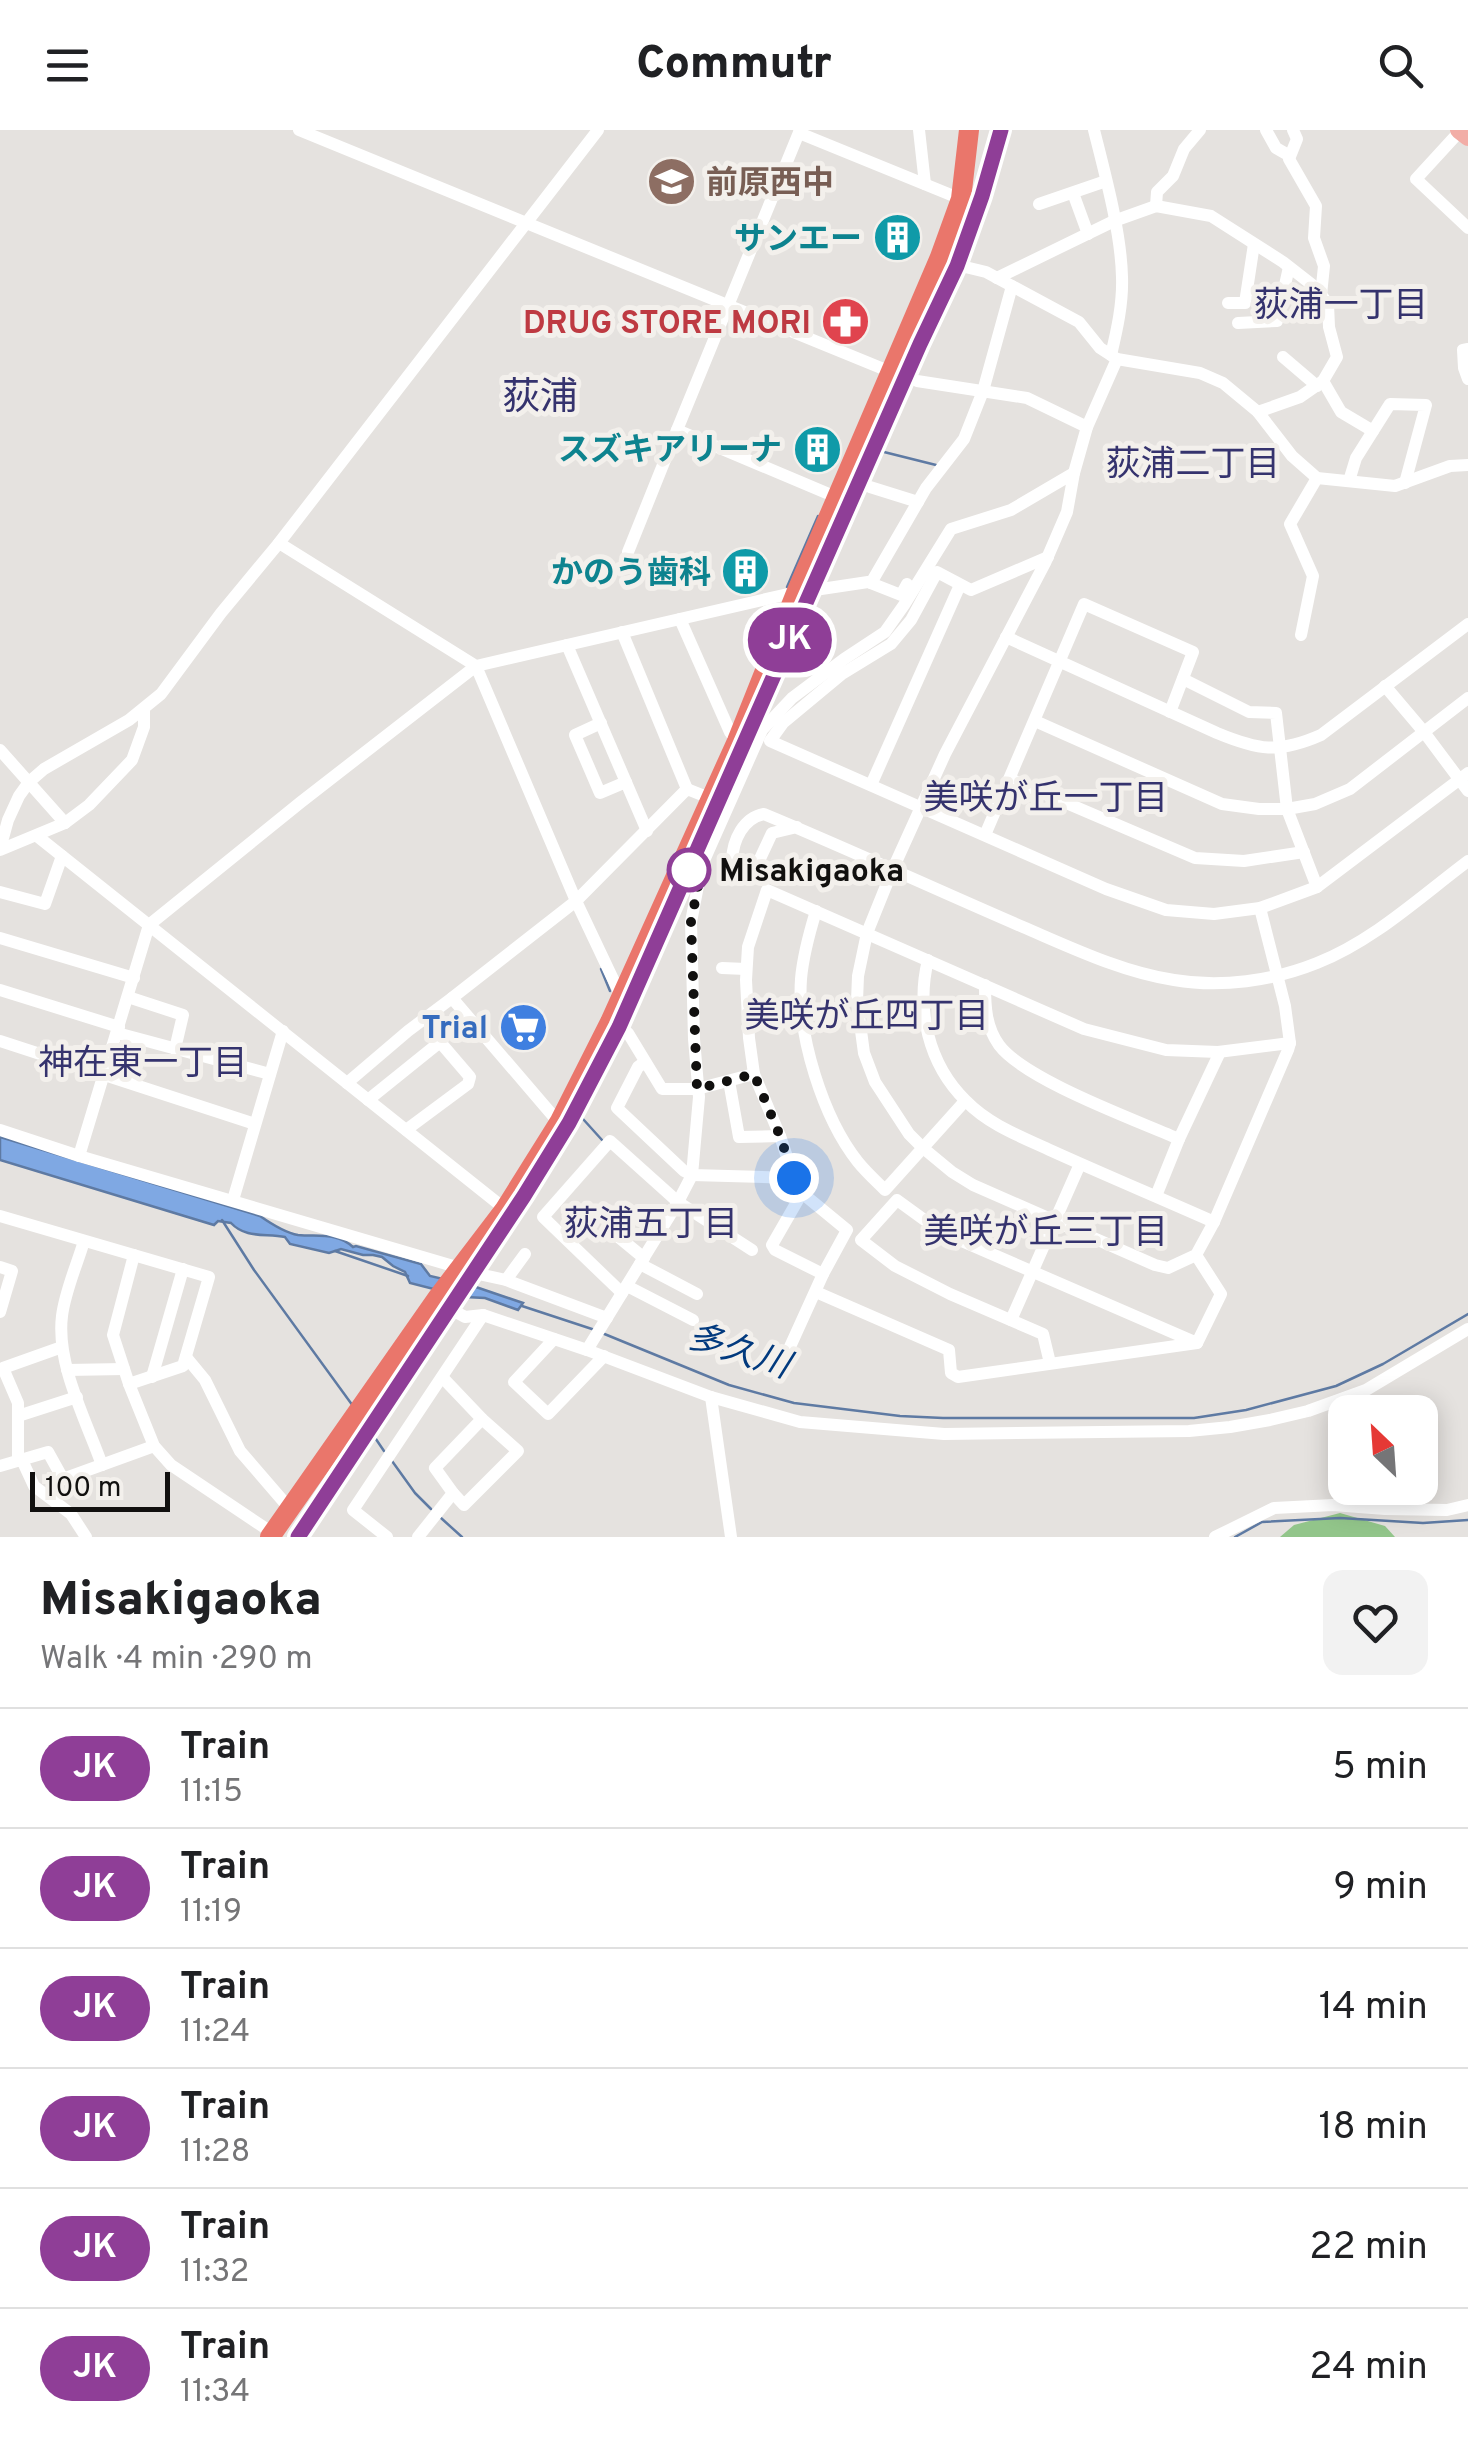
<!DOCTYPE html>
<meta charset="utf-8">
<style>
:root{--surface:#fff;--page:#f2f2f2;--text:#202124;--muted:#757577;--line:#e0e0e0}
body{margin:0;font-family:Overpass,"Noto Sans JP",sans-serif;background:var(--page);color:var(--text);height:100vh;display:flex;flex-direction:column;font-size:38px;white-space:nowrap}
*{box-sizing:border-box;margin:0}
p{font-size:32px;color:var(--muted)}
.icon{flex:none;width:55px;height:55px;fill:none;stroke:currentColor;stroke-width:2;stroke-linecap:round;stroke-linejoin:round}
.map{position:relative;height:1407px;overflow:hidden}
.details{display:flex;flex-direction:column;background:var(--surface);flex:1}
.details>*{flex:none}
.badge{padding:0 20px;border-radius:32px;font-size:35px;line-height:65px}
.needle{width:65px;rotate:335deg}
.fabs{position:absolute;left:1328px;top:1265px;display:grid;gap:20px}
.fabs a{display:grid;place-items:center;width:110px;height:110px;border-radius:20px;background:var(--surface);box-shadow:0 5px 25px #0003;font-size:50px}
.scale{position:absolute;left:30px;bottom:25px;width:140px;box-sizing:border-box;padding-left:10px;border:5px solid #11100f;border-top:0;font-size:28px;line-height:35px;white-space:nowrap;color:#11100f;-webkit-text-stroke:8px #f3f0ec;paint-order:stroke}
.you{position:absolute;width:50px;height:50px;margin:-25px;border:8px solid #fff;border-radius:50%;background:#1a73e8;box-shadow:0 0 0 15px #1a73e833}
.map>.badge{position:absolute;translate:-50% -50%;box-shadow:0 0 0 5px #fff}
.round{display:grid;place-items:center;flex:none;width:105px;height:105px;border-radius:20px;background:var(--page)}
.head{display:flex;align-items:center;justify-content:space-between;height:170px;padding:0 40px}
h1{font-size:48px;font-weight:800;line-height:75px}
ul{padding:0;list-style:none}
li{display:flex;align-items:center;gap:30px;height:120px;padding:0 40px;border-top:2px solid var(--line)}
li div{flex:1}
li b{display:block;font-size:38px}
li em{font-style:normal}
li .badge{min-width:110px;font-weight:700;text-align:center}
header{display:flex;justify-content:space-between;align-items:center;height:130px;padding:0 40px;background:var(--surface);font-size:45px;font-weight:800}
.map>svg:first-child{display:block}
.forest{fill:#92c58a}
.water{fill:#7fa8e3;stroke:#5e7aa3;stroke-width:2.5}
.lines{fill:none;stroke-linecap:round;stroke-linejoin:round}
.stream{stroke:#5e7aa3;stroke-width:2.5}
.minor{stroke:#fff;stroke-width:12}
.major{stroke:#f2ada6;stroke-width:18}
.highway{stroke:#ea766b;stroke-width:20}
.rail-casing{stroke:#615f5d;stroke-width:6}
.rail{stroke:#f3f0ec;stroke-width:2.5;stroke-dasharray:8;stroke-linecap:butt}
.line-casing{stroke:#fff;stroke-width:22}
.line{stroke:#8f3e97;stroke-width:15}
.walk{stroke:#11100f;stroke-width:10;stroke-dasharray:0 18}
.stop-dot{fill:#fff;stroke:#8f3e97;stroke-width:5}
.labels{text-anchor:middle;stroke-width:10;stroke-linejoin:round;paint-order:stroke}
.education-label{font-size:32px;font-weight:bold;fill:#785e54;stroke:#f3f0ec;text-anchor:start}
.culture-label{font-size:32px;font-weight:bold;fill:#0d838f;stroke:#f3f0ec;text-anchor:end}
.health-label{font-size:32px;font-weight:bold;fill:#be3a42;stroke:#f3f0ec;text-anchor:end}
.stop-label{font-size:32px;font-weight:bold;fill:#11100f;stroke:#f3f0ec;text-anchor:start}
.shop-label{font-size:32px;font-weight:bold;fill:#366cbe;stroke:#f3f0ec;text-anchor:end}
.neighbourhood-label{font-size:35px;fill:#35336e;stroke:#f3f0ec}
.water-label{font-size:35px;font-style:italic;fill:#023a7e;stroke:#f3f0ec}
.quarter-label{font-size:38px;fill:#35336e;stroke:#f3f0ec}
</style>
<header><svg class="icon" aria-label="menu" viewBox="0 0 24 24"><path d="M4 6h16M4 12h16M4 18h16"/></svg>Commutr<svg class="icon" aria-label="search" viewBox="0 0 24 24"><circle cx="10" cy="10" r="6"/><path d="M15 15l6 6"/></svg></header>
<div class="map">
<svg width="1468" height="1407" viewBox="0 0 1468 1407">
<rect width="100%" height="100%" fill="#e5e2df"/>
<path class="forest" d="M1340,1383L1385,1396L1395,1407H1280L1294,1395Z"/>
<path class="water" d="M0,1007L260,1086C270,1093 286,1103 298,1105C318,1107 337,1102 353,1117L356,1116L421,1134L430,1146L473,1156L523,1173L518,1180L485,1168L465,1167L410,1153L405,1142L393,1136L382,1127L373,1125H363L341,1119L329,1123L290,1114L285,1107C266,1103 246,1109 231,1093L218,1091L214,1095L0,1030Z"/>
<g class="lines">
<g class="stream">
<path d="M884,322L936,335"/>
<path d="M787,457L818,386"/>
<path d="M601,839L610,861"/>
<path d="M583,989L602,1010"/>
<path d="M222,1090L254,1140L353,1276"/>
<path d="M335,1121L408,1146"/>
<path d="M522,1176L595,1200"/>
<path d="M602,1203L729,1255L794,1273L900,1286L943,1288H1194L1246,1280L1336,1256L1383,1234L1468,1184"/>
<path d="M363,1290L384,1321"/>
<path d="M392,1331L415,1363L431,1379"/>
<path d="M441,1388L462,1407"/>
<path d="M1235,1407L1262,1392L1340,1388L1423,1393L1468,1390"/>
</g>
<g class="minor">
<path d="M299,0L891,242"/>
<path d="M800,0L677,300L836,367"/>
<path d="M919,0L925,54"/>
<path d="M1094,0C1105,44 1121,102 1122,147C1123,173 1117,200 1111,225"/>
<path d="M1266,0L1276,18L1290,26"/>
<path d="M1293,0L1297,9L1289,29L1316,76L1314,108L1324,136L1321,165"/>
<path d="M1461,0L1416,49L1468,98"/>
<path d="M799,3L961,69"/>
<path d="M1073,63L1088,104"/>
<path d="M1039,74L1106,51"/>
<path d="M1156,76L1157,62L1173,46L1184,19L1200,0"/>
<path d="M940,127L957,135L986,142L1079,192L1100,218L1117,229L1200,243L1223,253L1258,282L1292,326L1317,348L1395,356L1450,336L1468,335"/>
<path d="M997,148L1114,91L1156,76L1211,86L1283,132L1315,157L1328,174L1329,197L1337,227L1323,251L1300,267L1258,282"/>
<path d="M1228,173H1245L1254,114"/>
<path d="M1238,193L1277,191L1289,137"/>
<path d="M1468,219L1463,220L1464,238L1468,249"/>
<path d="M1283,227L1317,256"/>
<path d="M917,251L1027,268L1087,297"/>
<path d="M1323,251L1341,282L1373,301"/>
<path d="M1074,343L1067,382L1045,433L945,624L892,741L867,803L858,846L857,871L864,923L875,952L909,1004L923,1018L952,1042L973,1055L1155,1135L1168,1138L1196,1125L1214,1092L1288,920L1290,913L1285,876L1260,778"/>
<path d="M1349,351L1356,328L1390,274L1426,275L1405,353"/>
<path d="M870,357L918,372"/>
<path d="M279,413L476,536L788,464L868,452L901,465L907,454"/>
<path d="M628,422L677,300"/>
<path d="M1048,427L971,460L937,442L911,490L891,514L842,544L783,593L770,611L1106,759L1166,780L1214,784L1260,778L1317,757L1468,643"/>
<path d="M871,453L926,358L964,309L983,261L1012,156"/>
<path d="M680,489L730,602L737,611"/>
<path d="M622,502L687,659"/>
<path d="M1301,505L1313,446L1290,394L1317,348"/>
<path d="M1006,507L1217,603C1258,620 1278,624 1321,605L1468,494"/>
<path d="M567,515L647,701"/>
<path d="M1183,549L1249,582L1276,583L1287,679L1317,757"/>
<path d="M1385,556L1424,602L1468,661"/>
<path d="M1035,591L1222,674L1259,679H1287L1315,674L1350,659L1468,568"/>
<path d="M601,593L575,605L600,663L626,652"/>
<path d="M0,620L65,693"/>
<path d="M1010,649L1195,728L1244,731L1304,722"/>
<path d="M871,655L960,455"/>
<path d="M797,697L772,703L758,733L752,740C742,741 738,739 732,730C733,710 743,688 764,684C851,720 937,760 1023,797C1072,818 1122,842 1174,850C1221,858 1272,851 1317,833C1373,811 1420,767 1468,731"/>
<path d="M985,705L1084,474L1193,522L1170,582"/>
<path d="M37,706L505,1079"/>
<path d="M0,719L8,690L19,666L29,652L44,639L129,590L161,564L221,483L279,413L598,0"/>
<path d="M0,720L65,693L89,675L132,630L144,597V579"/>
<path d="M0,762L45,774L62,726"/>
<path d="M816,781C809,804 803,825 801,849C797,905 823,988 858,1032C866,1042 876,1051 885,1060L965,971"/>
<path d="M0,808L134,848"/>
<path d="M928,830C916,879 928,934 966,971C989,995 1022,1007 1052,1021C1105,1045 1160,1068 1214,1092"/>
<path d="M722,838L746,839"/>
<path d="M985,855C985,877 986,897 999,915C1025,950 1136,990 1179,1009"/>
<path d="M0,860L119,897"/>
<path d="M128,867L183,885L175,919"/>
<path d="M610,892L628,903L662,959H697L754,944"/>
<path d="M117,903L270,944"/>
<path d="M0,911L255,994"/>
<path d="M645,932L638,937L617,978L684,1041L692,1045L794,1048"/>
<path d="M729,951L739,1007L780,1006"/>
<path d="M347,953L408,901L452,868"/>
<path d="M368,970L440,912L470,947L468,954L406,1000"/>
<path d="M560,991L554,987L452,868L576,771L687,659L712,669"/>
<path d="M0,1000L79,1026L460,1138"/>
<path d="M79,1026L149,795L301,672L476,536L576,771L621,866"/>
<path d="M802,1063L772,1115L775,1120L823,1144"/>
<path d="M1156,1066L1179,1009L1220,922"/>
<path d="M233,1070L283,901"/>
<path d="M0,1086L209,1147L183,1236L129,1254L154,1316L171,1335L268,1400L274,1407"/>
<path d="M610,1100L644,1128"/>
<path d="M84,1111C77,1135 65,1161 62,1186C56,1234 86,1290 102,1335"/>
<path d="M640,1134L697,1164"/>
<path d="M0,1137L12,1141L0,1182"/>
<path d="M483,1145L506,1150L607,1188"/>
<path d="M506,1150L525,1124"/>
<path d="M627,1156L693,1190"/>
<path d="M816,1162L949,1220L951,1243L958,1247L1197,1213L1221,1164L1196,1125"/>
<path d="M622,1163L543,1087L610,1011L678,1072L752,1120"/>
<path d="M436,1171L465,1187L483,1185"/>
<path d="M1011,1190L1080,1034"/>
<path d="M554,1209L514,1252L548,1284L604,1226"/>
<path d="M587,1220L678,1072L692,1045L699,967L694,909L691,792L702,735L762,600L792,568L844,529L885,502L904,475L951,399L1011,380L1074,343L1087,297L1117,229"/>
<path d="M186,1227L205,1250L240,1321L290,1379"/>
<path d="M1050,1233L1043,1204L950,1164L895,1136L861,1110L897,1070L941,1102L1197,1213"/>
<path d="M67,1240L124,1239"/>
<path d="M779,1241L823,1144L847,1100L802,1063L794,1048L780,1006L754,944L749,908L746,850L748,817L767,760L1084,899L1166,920L1218,922L1290,913"/>
<path d="M152,1247L183,1139"/>
<path d="M129,1254L113,1205L134,1125"/>
<path d="M711,1267L731,1407"/>
<path d="M18,1286L77,1267"/>
<path d="M22,1330L34,1356L71,1384L86,1407"/>
<path d="M18,1331V1273L3,1238L62,1217"/>
<path d="M0,1336L48,1322L63,1349L154,1316"/>
<path d="M453,1363L464,1375L518,1321L482,1289"/>
<path d="M387,1407L353,1380L483,1185L587,1220L711,1267L800,1292L944,1304L1189,1301L1230,1297L1270,1290L1308,1281L1366,1260L1468,1199"/>
<path d="M418,1407L453,1363L435,1338L482,1289L442,1247"/>
<path d="M1215,1407L1274,1378L1333,1375L1385,1379L1447,1380L1468,1375"/>
</g>
<path class="major" d="M1459,0L1468,7"/>
<path class="highway" d="M270,1407L438,1167L505,1079L560,991L610,892L737,611L796,463L940,127L961,69L969,0"/>
<defs>
<path id="rail" d="M298,1407L524,1066L569,993L619,897L919,215L957,135L982,66L1001,0"/>
</defs>
<use href="#rail" class="rail-casing"/>
<use href="#rail" class="rail"/>
</g>
<g class="lines">
<defs>
<path id="line" d="M298,1407L524,1066L569,993L619,897L920,214L957,136L982,66L1001,0"/>
</defs>
<use href="#line" class="line-casing"/>
<use href="#line" class="line"/>
<path class="walk" d="M689,740L702,735L691,792L697,959L754,944L780,1006L794,1048"/>
</g>
<defs>
<symbol id="school-disc" viewBox="-11 -11 22 22"><circle r="9.5" fill="#8d6e63" stroke="#f3f0ec"/><path d="M0-5L7-2L0 1L-7-2ZM-4 1L0 2.5L4 1V4Q0 6-4 4Z" fill="#fff"/></symbol>
<symbol id="building-disc" viewBox="-11 -11 22 22"><circle r="9.5" fill="#0f9aa8" stroke="#f3f0ec"/><path d="M-4-6H4V6H1V3H-1V6H-4ZM-2.5-4.3h1.7v1.8h-1.7ZM.8-4.3h1.7v1.8H.8ZM-2.5-1h1.7V.8h-1.7ZM.8-1h1.7V.8H.8Z" fill="#fff"/></symbol>
<symbol id="pharmacy-disc" viewBox="-11 -11 22 22"><circle r="9.5" fill="#e0444e" stroke="#f3f0ec"/><path d="M-2-6h4v4h4v4h-4v4h-4v-4h-4v-4h4Z" fill="#fff"/></symbol>
<symbol id="supermarket-disc" viewBox="-11 -11 22 22"><circle r="9.5" fill="#3f7fe0" stroke="#f3f0ec"/><path d="M-6-5.5h2.5l.6 2H6L4.5 2H-2.5L-4.4-4H-6ZM-1.5 3.2a1.3 1.3 0 1 0 .1 0ZM3 3.2a1.3 1.3 0 1 0 .1 0Z" fill="#fff"/></symbol>
</defs>
<g fill-rule="evenodd">
<use href="#school-disc" x="644" y="24" width="55" height="55"/>
<use href="#building-disc" x="870" y="80" width="55" height="55"/>
<use href="#pharmacy-disc" x="818" y="164" width="55" height="55"/>
<use href="#building-disc" x="790" y="292" width="55" height="55"/>
<use href="#building-disc" x="718" y="414" width="55" height="55"/>
<use href="#supermarket-disc" x="496" y="870" width="55" height="55"/>
</g>
<circle class="stop-dot" cx="689" cy="740" r="20"/>
<g class="labels">
<g class="education-label">
<text x="706" y="63">前原西中</text>
</g>
<g class="culture-label">
<text x="862" y="119">サンエー</text>
<text x="782" y="330">スズキアリーナ</text>
<text x="711" y="453">かのう歯科</text>
</g>
<g class="health-label">
<text x="811" y="203">DRUG STORE MORI</text>
</g>
<g class="stop-label">
<text x="719" y="751">Misakigaoka</text>
</g>
<g class="shop-label">
<text x="488" y="908">Trial</text>
</g>
<g class="neighbourhood-label">
<text x="1341" y="186">荻浦一丁目</text>
<text x="1193" y="345">荻浦二丁目</text>
<text x="1046" y="679">美咲が丘一丁目</text>
<text x="867" y="897">美咲が丘四丁目</text>
<text x="143" y="944">神在東一丁目</text>
<text x="651" y="1105">荻浦五丁目</text>
<text x="1046" y="1113">美咲が丘三丁目</text>
</g>
<g class="water-label">
<text transform="translate(739 1220) rotate(18)" y="12">多久川</text>
</g>
<g class="quarter-label">
<text x="540" y="279">荻浦</text>
</g>
</g>
</svg>
<div class="fabs">
<a><svg class="needle" viewBox="-14 -14 28 28"><path d="M0-13l5 13h-10z" fill="#e53935"/><path d="M0 13l5-13h-10z" fill="#757577"/></svg></a>
</div>
<div class="scale">100 m</div>
<div class="you" style="left:794px;top:1048px"></div>
<b class="badge" style="left:790px;top:510px;background:#8f3e97;color:#fff">JK</b>
</div>
<section class="details">
<div class="head"><div><h1>Misakigaoka</h1><p>Walk · 4 min · 290 m</p></div><a class="round"><svg class="icon" aria-label="heart" viewBox="0 0 24 24"><path d="M12 20l-8-8c-3-5 5-10 8-4 3-6 11-1 8 4z"/></svg></a></div>
<ul>
<li><span class="badge" style="background:#8f3e97;color:#fff">JK</span><div><b>Train</b><p>11:15</p></div><em>5 min</em></li>
<li><span class="badge" style="background:#8f3e97;color:#fff">JK</span><div><b>Train</b><p>11:19</p></div><em>9 min</em></li>
<li><span class="badge" style="background:#8f3e97;color:#fff">JK</span><div><b>Train</b><p>11:24</p></div><em>14 min</em></li>
<li><span class="badge" style="background:#8f3e97;color:#fff">JK</span><div><b>Train</b><p>11:28</p></div><em>18 min</em></li>
<li><span class="badge" style="background:#8f3e97;color:#fff">JK</span><div><b>Train</b><p>11:32</p></div><em>22 min</em></li>
<li><span class="badge" style="background:#8f3e97;color:#fff">JK</span><div><b>Train</b><p>11:34</p></div><em>24 min</em></li>
</ul>
</section>
